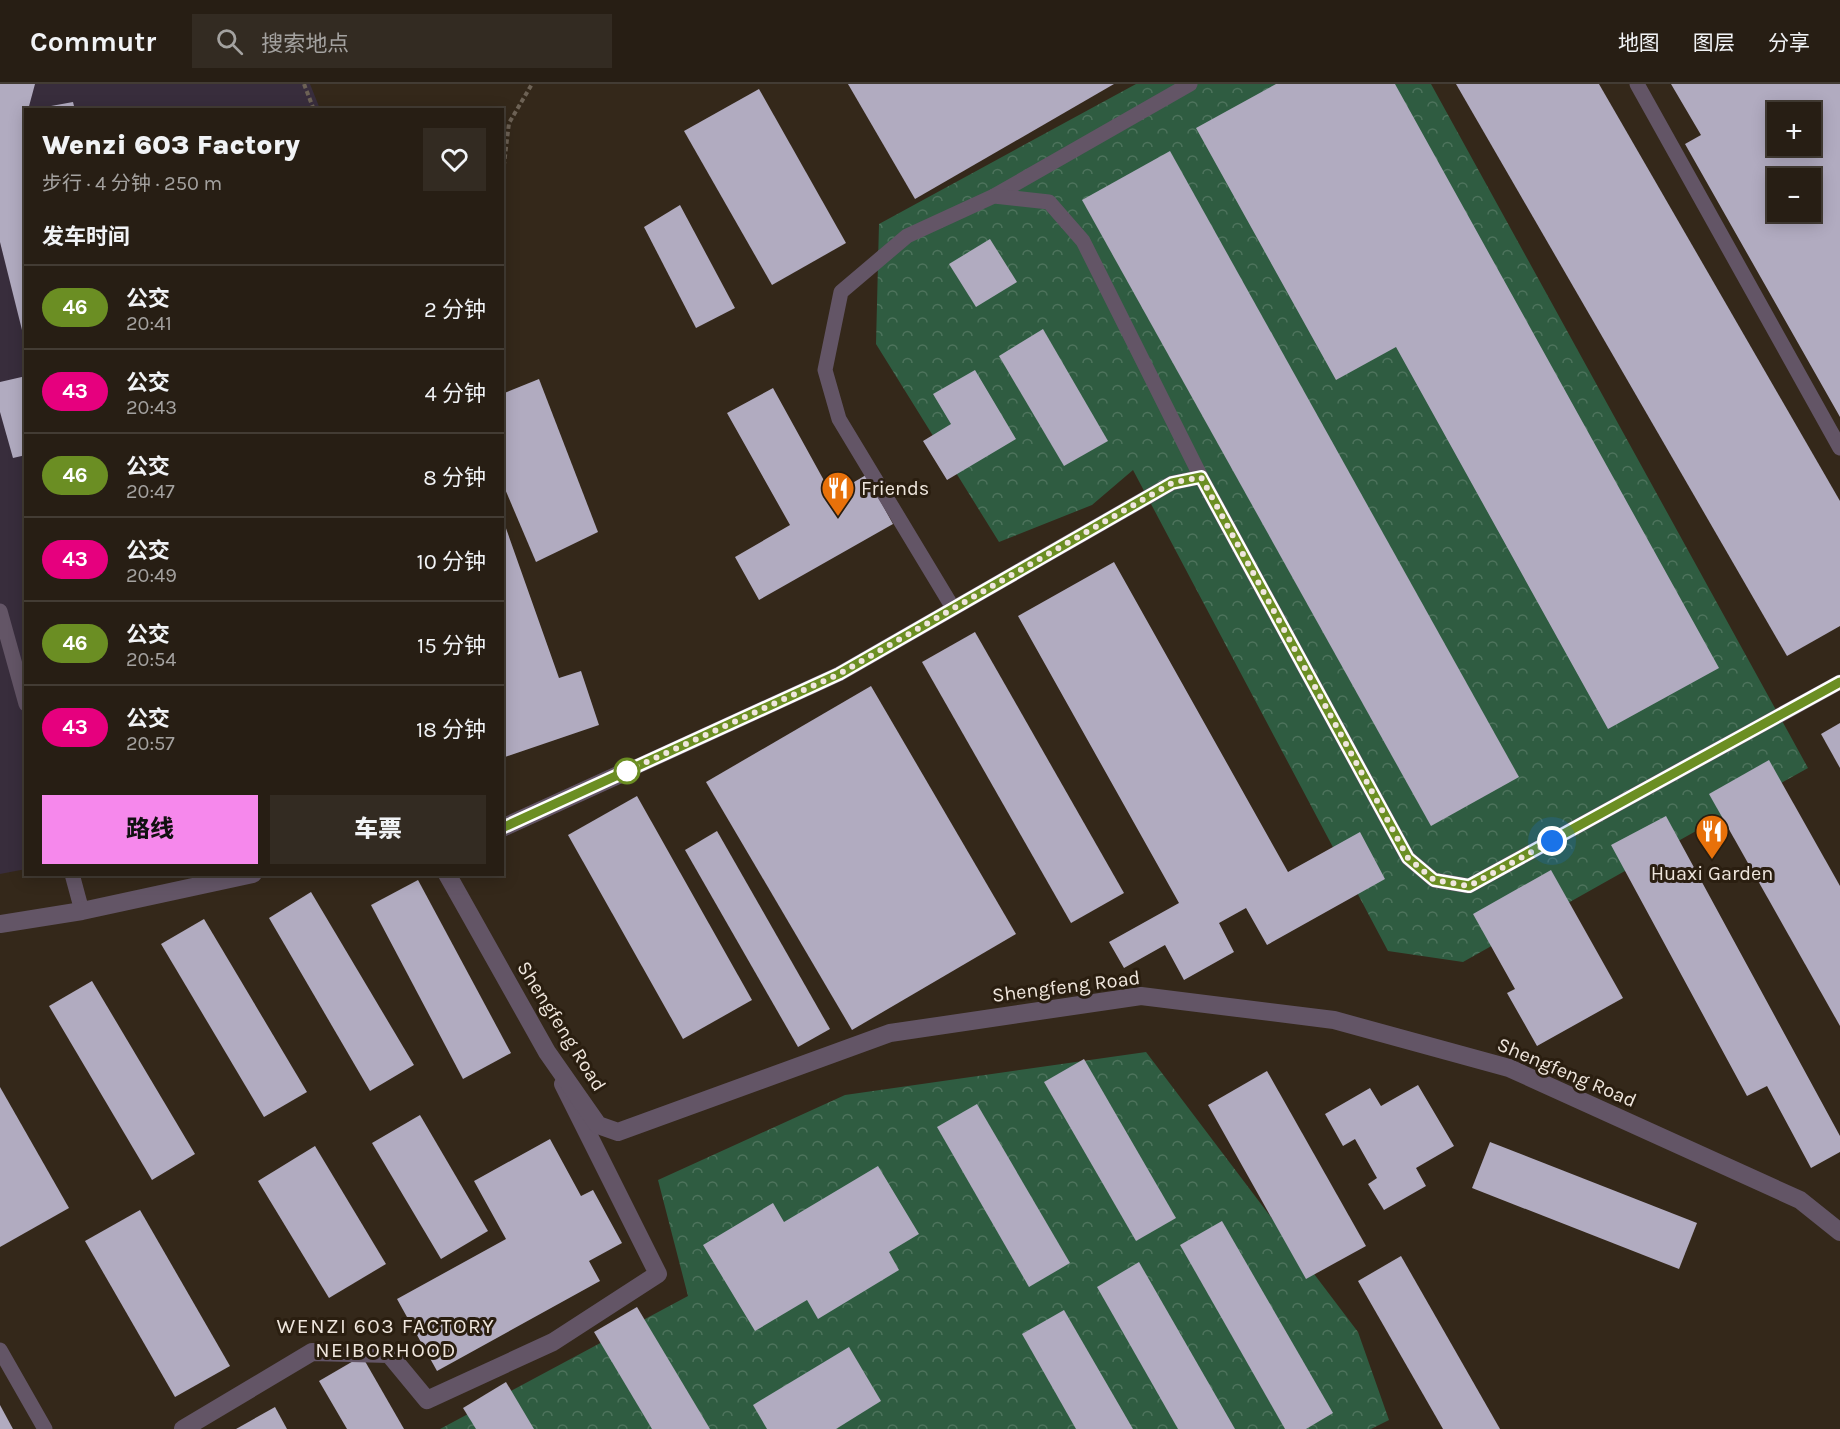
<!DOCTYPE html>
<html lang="zh">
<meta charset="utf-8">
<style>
:root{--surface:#271e14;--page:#332b22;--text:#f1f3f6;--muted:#a4a2a0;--line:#433c34;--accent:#f688ec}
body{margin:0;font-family:Karla,"Noto Sans SC",sans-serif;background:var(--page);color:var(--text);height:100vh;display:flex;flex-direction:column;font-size:22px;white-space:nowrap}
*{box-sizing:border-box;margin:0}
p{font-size:20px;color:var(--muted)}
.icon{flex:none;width:33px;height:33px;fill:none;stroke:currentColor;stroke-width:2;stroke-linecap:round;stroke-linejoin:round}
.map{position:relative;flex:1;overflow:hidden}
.panel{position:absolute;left:24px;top:24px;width:480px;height:768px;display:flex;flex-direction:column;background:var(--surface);border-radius:0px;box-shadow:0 3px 15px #0003,0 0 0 2px var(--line)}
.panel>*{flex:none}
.badge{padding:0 12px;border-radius:20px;font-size:21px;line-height:39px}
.buttons{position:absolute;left:1767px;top:18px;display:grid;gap:12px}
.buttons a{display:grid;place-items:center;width:54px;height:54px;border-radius:0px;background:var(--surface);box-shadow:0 3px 15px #0003,0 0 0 2px var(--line);font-size:30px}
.you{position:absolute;width:30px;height:30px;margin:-15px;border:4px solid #fff;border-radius:50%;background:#1a73e8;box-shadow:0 0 0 9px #1a73e833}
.map>.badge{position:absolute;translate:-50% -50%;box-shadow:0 0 0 3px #fff}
h2{padding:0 18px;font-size:22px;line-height:54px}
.round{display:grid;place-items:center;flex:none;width:63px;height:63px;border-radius:0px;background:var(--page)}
.head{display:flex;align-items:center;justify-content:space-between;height:102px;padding:0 18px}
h1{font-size:28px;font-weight:800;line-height:45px}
.button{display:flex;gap:12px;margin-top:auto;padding:12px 18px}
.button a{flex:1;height:69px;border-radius:0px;background:var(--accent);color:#111;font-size:24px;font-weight:800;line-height:69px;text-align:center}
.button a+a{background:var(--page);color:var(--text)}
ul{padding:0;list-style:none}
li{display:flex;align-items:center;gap:18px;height:84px;padding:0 18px;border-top:2px solid var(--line)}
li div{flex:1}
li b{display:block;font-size:22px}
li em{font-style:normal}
li .badge{min-width:66px;font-weight:700;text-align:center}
header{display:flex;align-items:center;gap:36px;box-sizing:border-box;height:84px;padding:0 30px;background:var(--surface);border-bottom:2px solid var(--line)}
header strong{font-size:28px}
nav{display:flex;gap:33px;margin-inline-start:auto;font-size:21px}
.search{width:420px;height:54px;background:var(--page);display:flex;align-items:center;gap:15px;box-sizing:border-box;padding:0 21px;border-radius:0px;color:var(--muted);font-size:22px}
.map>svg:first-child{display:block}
.education{fill:#382d3c}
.forest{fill:url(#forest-crowns)}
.building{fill:#b1abc0;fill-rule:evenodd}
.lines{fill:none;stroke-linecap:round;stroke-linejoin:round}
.path{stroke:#6d6255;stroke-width:4;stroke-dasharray:4.5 3;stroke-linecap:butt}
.service{stroke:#635566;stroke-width:15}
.minor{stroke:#635566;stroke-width:18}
.tertiary{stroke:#635566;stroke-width:18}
.line-casing{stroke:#fff;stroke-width:14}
.line{stroke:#6b8e23;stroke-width:9}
.walk{stroke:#efe6dd;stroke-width:6;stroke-dasharray:0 10.8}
.stop-dot{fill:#fff;stroke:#6b8e23;stroke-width:3}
.labels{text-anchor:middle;stroke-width:6;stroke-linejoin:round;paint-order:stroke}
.poi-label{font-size:20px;fill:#efe6dd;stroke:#2a1e10;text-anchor:start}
.street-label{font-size:20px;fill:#efe6dd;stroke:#2a1e10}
.neighbourhood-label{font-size:21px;letter-spacing:1.5px;fill:#efe6dd;stroke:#2a1e10}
</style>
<header>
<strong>Commutr</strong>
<div class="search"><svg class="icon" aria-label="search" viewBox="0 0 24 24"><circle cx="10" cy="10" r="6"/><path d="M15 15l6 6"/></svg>搜索地点</div>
<nav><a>地图</a><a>图层</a><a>分享</a></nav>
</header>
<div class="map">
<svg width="1840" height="1345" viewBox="0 0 1840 1345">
<defs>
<pattern id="forest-crowns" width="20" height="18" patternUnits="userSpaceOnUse" patternTransform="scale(1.5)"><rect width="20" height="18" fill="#2f5c41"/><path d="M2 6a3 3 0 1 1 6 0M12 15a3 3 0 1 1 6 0" fill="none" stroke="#4d735c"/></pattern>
</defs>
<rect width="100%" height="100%" fill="#34281a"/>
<path class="education" d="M0,0H310L320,25L26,26V785L0,790Z"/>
<g class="forest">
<path d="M1136,0H1431L1808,684L1463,878L1388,867L1133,386L1092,421L999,458L876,260L879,140Z"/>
<path d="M1146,968L1358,1248L1389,1336L1371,1345H440L688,1212L658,1096L845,1011Z"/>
</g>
<g class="building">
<path d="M0,0H35L28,26H26L25,258L0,158Z"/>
<path d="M848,0H1114L915,115Z"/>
<path d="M1276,0H1395L1719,584L1608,645L1396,263L1336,296L1196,44Z"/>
<path d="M1456,0H1599L1840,417V542L1787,572Z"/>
<path d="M1671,0H1840V333L1685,60L1701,51ZM1778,28H1810V62H1778ZM1778,94H1810V128H1778Z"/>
<path d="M759,5L846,159L772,201L684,47Z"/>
<path d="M73,18L75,26H41L40,24Z"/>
<path d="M1170,67L1519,693L1431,742L1082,116Z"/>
<path d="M680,121L735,224L696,244L644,143Z"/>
<path d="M990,155L1017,198L976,223L949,180Z"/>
<path d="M1043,245L1108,357L1064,382L999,272Z"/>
<path d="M975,286L1016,355L947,396L923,357L951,340L933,310Z"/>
<path d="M26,292V371L13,374L0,328V298Z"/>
<path d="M539,295L598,448L536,478L502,398V310Z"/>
<path d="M773,304L832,411L866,391L893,440L759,516L735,473L790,441L727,329Z"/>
<path d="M502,433L559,594L581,587L599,641L502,674Z"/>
<path d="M1114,478L1288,788L1360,748L1385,795L1267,861L1246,824L1219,839L1234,868L1184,896L1165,861L1124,884L1109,858L1179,819L1018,532Z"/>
<path d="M975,548L1124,809L1071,839L922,578Z"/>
<path d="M871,602L1016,850L852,946L706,698Z"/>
<path d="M1840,639V684L1821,650Z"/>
<path d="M1769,676L1840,802V942L1709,710Z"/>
<path d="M637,712L752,916L683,955L568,751Z"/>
<path d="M1666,732L1840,1052V1068L1811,1084L1767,1002L1747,1012L1611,761Z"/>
<path d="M717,747L830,945L798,963L685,766Z"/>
<path d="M1551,786L1623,914L1537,962L1507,909L1515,905L1473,830Z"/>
<path d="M418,796L511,969L463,995L371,821Z"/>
<path d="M311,808L414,981L370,1007L269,834Z"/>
<path d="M204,835L307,1008L264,1033L161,860Z"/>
<path d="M92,897L195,1070L152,1096L49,922Z"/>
<path d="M1084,975L1176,1134L1136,1157L1044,998Z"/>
<path d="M1267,987L1366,1162L1306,1195L1208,1021Z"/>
<path d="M1418,1001L1454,1062L1416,1084L1426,1102L1384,1126L1368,1100L1377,1094L1355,1055L1343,1062L1325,1030L1370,1004L1381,1022Z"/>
<path d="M0,1003L69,1124L0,1163Z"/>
<path d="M977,1020L1070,1179L1029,1203L937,1043Z"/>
<path d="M420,1031L488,1147L441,1175L372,1059Z"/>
<path d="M550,1055L581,1112L593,1106L622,1159L589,1177L600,1197L437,1287L397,1215L506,1155L474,1097Z"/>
<path d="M1490,1058L1697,1139L1679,1185L1472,1104Z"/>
<path d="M315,1062L386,1180L329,1214L258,1097Z"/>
<path d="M878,1082L919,1150L889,1168L899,1186L818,1235L807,1216L755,1247L703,1161L773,1119L784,1138Z"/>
<path d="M140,1126L230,1282L175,1313L85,1157Z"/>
<path d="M1222,1137L1333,1329L1306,1345H1285L1180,1161Z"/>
<path d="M1401,1172L1500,1345H1443L1358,1197Z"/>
<path d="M1139,1178L1235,1345H1178L1097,1203Z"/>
<path d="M637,1223L710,1345H652L594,1248Z"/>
<path d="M1064,1226L1133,1345H1076L1022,1250Z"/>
<path d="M849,1263L881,1317L836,1345H767L753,1321Z"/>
<path d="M362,1272L404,1345H347L319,1297Z"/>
<path d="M506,1298L534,1345H476L463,1324Z"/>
<path d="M0,1321L13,1345H0Z"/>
<path d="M275,1323L287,1345H236Z"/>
</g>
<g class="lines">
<g class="path">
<path d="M304,0L314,26"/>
<path d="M502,97L509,39L532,0"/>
</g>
<g class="service">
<path d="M1637,0L1840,364"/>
<path d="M994,112L1190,0"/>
<path d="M1201,393L1408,774L1434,796L1469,802L1840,598"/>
<path d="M0,527L26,620"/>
<path d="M627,687L839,590L1172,399L1201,393L1083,157L1049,118L994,112L907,152L841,208L825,286L839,335L953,524"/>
<path d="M72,790L82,827"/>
<path d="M0,1266L45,1345"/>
</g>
<g class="minor">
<path d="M502,744L627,687"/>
<path d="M183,1345L312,1268L389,1270L427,1316L553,1258L658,1190L563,1000"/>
</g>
<g class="tertiary">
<path d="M447,790L547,968L598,1041L618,1048L890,949L1141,912L1334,936L1509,984L1800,1116L1840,1148"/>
<path d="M0,840L82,827L253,790"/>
</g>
</g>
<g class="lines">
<defs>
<path id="line" d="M502,744L839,590L1172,399L1201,393L1408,774L1434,796L1469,802L1840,598"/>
</defs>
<use href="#line" class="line-casing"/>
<use href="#line" class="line"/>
<path class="walk" d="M627,687L839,590L1172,399L1201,393L1408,774L1434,796L1469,802L1552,757"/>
</g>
<defs>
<symbol id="restaurant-pin" viewBox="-11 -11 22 30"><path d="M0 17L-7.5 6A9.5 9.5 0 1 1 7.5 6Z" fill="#e8710a" stroke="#2a1e10"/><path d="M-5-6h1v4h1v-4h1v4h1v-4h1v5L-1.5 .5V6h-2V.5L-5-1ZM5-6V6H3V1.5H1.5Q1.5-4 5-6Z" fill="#fff"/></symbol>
</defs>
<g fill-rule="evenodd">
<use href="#restaurant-pin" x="819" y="385" width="38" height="52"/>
<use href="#restaurant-pin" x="1693" y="728" width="38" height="52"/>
</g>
<circle class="stop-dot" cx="627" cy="687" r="12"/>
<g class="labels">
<g class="poi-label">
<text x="861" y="411">Friends</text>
<text x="1712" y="796" text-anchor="middle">Huaxi Garden</text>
</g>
<g class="street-label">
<text transform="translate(1066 902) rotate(-7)" y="7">Shengfeng Road</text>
<text transform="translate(562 942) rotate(58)" y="7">Shengfeng Road</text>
<text transform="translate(1567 988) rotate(23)" y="7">Shengfeng Road</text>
</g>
<g class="neighbourhood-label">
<text x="386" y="1249">WENZI 603 FACTORY<tspan x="386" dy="24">NEIBORHOOD</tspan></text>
</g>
</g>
</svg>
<div class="buttons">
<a>+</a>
<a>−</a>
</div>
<div class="you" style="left:1552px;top:757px"></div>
<section class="panel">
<div class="head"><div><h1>Wenzi 603 Factory</h1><p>步行 · 4 分钟 · 250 m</p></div><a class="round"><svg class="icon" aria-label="heart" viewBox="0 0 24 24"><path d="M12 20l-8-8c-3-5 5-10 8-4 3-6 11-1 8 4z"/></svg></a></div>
<h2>发车时间</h2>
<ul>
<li><span class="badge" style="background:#6b8e23;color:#fff">46</span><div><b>公交</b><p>20:41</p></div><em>2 分钟</em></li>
<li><span class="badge" style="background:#e6007e;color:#fff">43</span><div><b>公交</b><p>20:43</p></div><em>4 分钟</em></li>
<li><span class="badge" style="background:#6b8e23;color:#fff">46</span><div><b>公交</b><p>20:47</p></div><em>8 分钟</em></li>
<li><span class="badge" style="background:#e6007e;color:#fff">43</span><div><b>公交</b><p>20:49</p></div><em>10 分钟</em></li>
<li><span class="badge" style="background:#6b8e23;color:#fff">46</span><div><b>公交</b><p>20:54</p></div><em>15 分钟</em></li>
<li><span class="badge" style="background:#e6007e;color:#fff">43</span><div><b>公交</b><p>20:57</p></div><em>18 分钟</em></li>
</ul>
<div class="button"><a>路线</a><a>车票</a></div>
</section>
</div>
